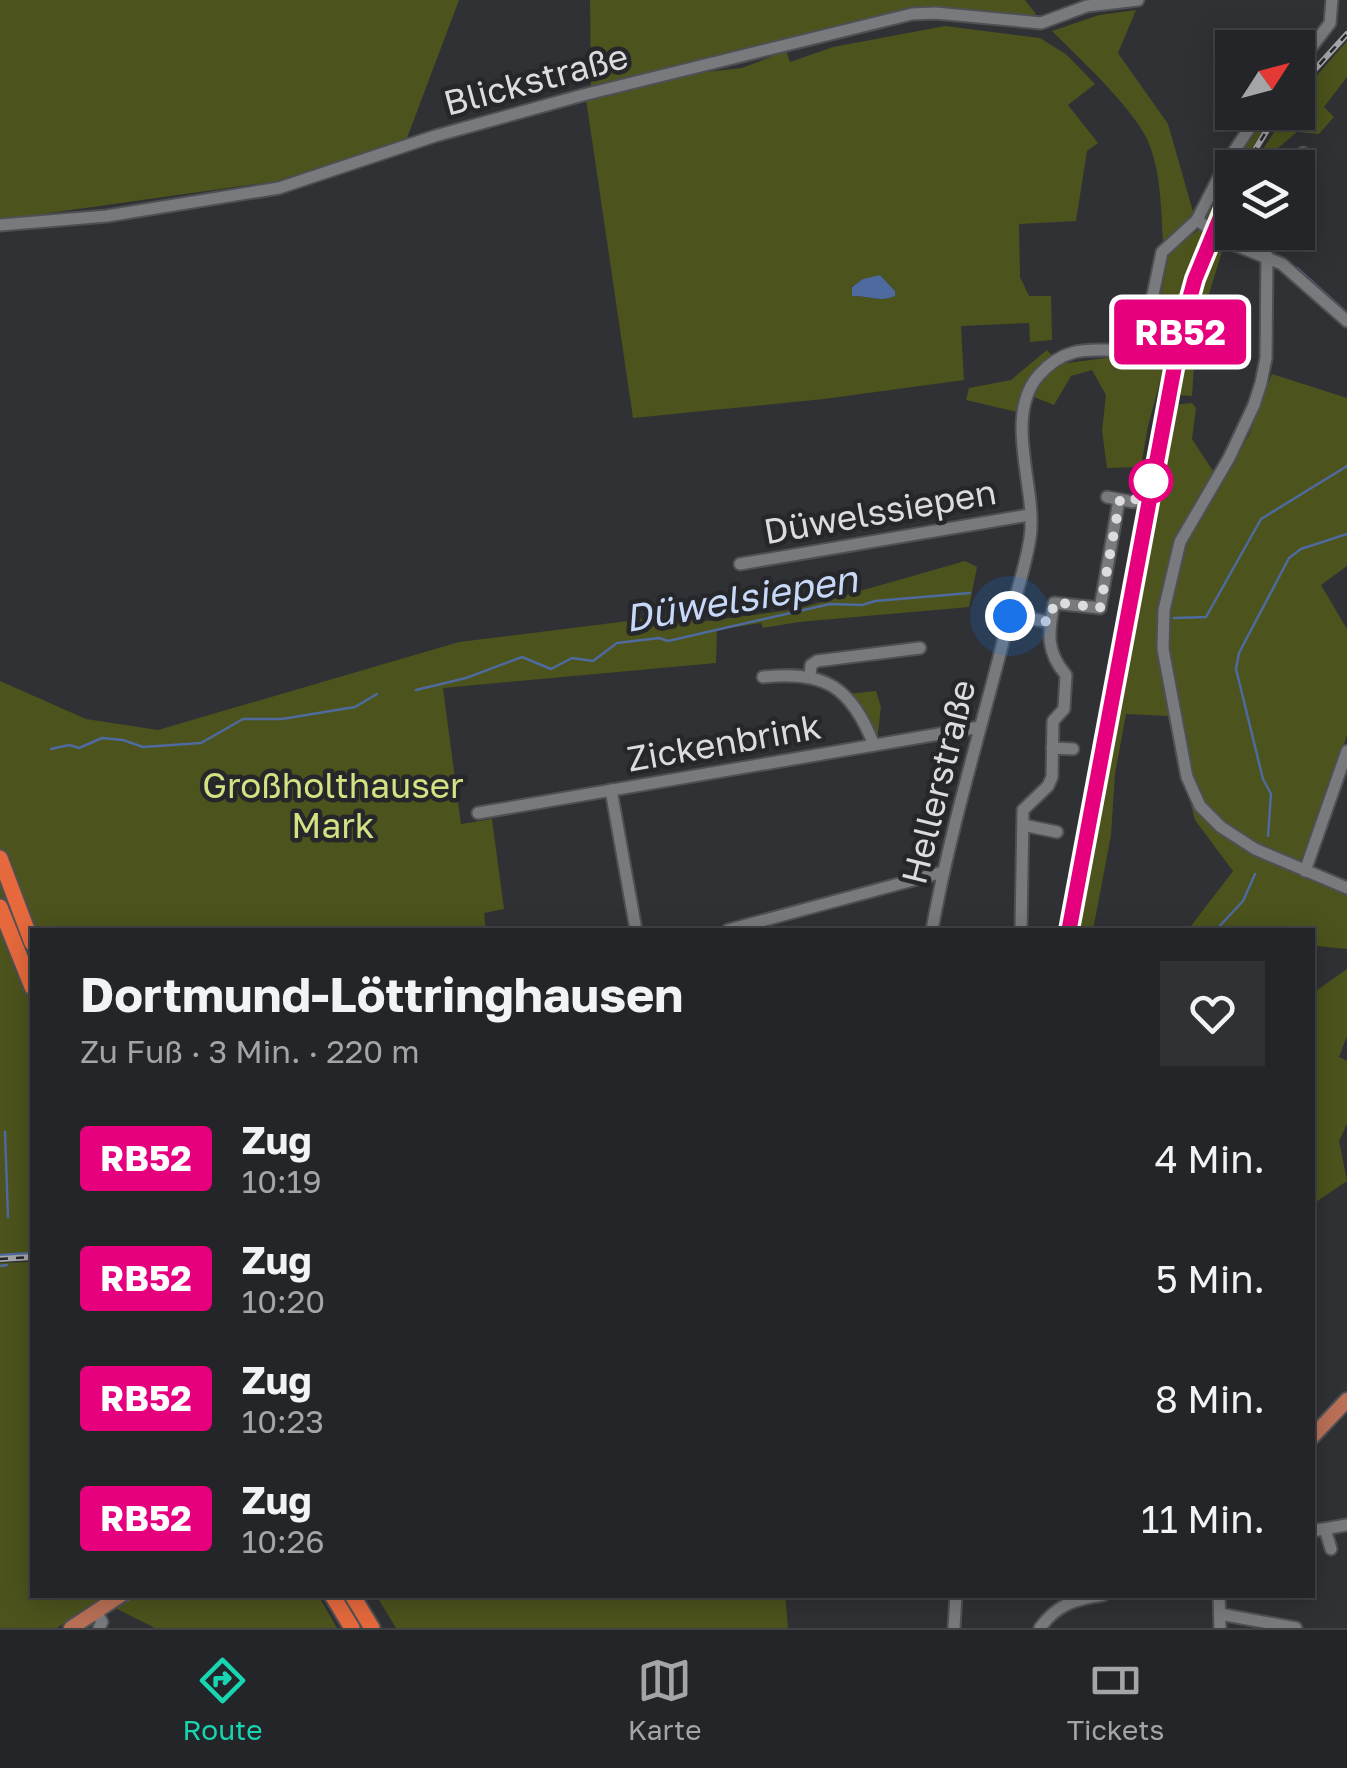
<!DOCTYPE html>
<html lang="de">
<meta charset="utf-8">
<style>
:root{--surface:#242528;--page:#303134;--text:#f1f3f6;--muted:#a3a5a8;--line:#414245;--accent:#18d5b2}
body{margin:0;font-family:"Golos Text",sans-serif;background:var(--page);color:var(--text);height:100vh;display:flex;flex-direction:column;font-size:38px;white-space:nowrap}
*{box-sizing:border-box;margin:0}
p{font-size:32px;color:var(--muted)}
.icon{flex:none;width:55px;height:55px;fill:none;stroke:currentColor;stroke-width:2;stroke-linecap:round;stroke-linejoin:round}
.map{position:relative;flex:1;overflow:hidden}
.panel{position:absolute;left:30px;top:928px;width:1285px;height:670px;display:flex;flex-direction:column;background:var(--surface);border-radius:0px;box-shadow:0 5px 25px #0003,0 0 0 2px var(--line)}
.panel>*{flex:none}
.badge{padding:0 20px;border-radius:8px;font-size:35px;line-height:65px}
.needle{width:65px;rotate:54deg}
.tools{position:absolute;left:1215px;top:30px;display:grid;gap:20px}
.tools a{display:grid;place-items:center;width:100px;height:100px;border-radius:0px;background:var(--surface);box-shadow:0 5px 25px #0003,0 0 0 2px var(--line);font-size:50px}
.you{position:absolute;width:50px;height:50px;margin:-25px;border:8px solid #fff;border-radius:50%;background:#1a73e8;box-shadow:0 0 0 15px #1a73e833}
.map>.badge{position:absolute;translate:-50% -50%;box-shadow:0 0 0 5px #fff}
.round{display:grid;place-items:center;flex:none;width:105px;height:105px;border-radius:0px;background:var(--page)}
.head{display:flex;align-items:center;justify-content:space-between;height:170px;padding:0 50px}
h1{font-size:48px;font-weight:700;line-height:75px}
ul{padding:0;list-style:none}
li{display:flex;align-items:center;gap:30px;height:120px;padding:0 50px}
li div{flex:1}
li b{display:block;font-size:38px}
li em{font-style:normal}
li .badge{min-width:110px;font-weight:700;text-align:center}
.menu{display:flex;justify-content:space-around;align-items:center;height:140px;border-top:2px solid var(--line);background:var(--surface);font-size:28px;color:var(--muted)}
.menu a{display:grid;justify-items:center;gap:5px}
.menu .active{color:var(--accent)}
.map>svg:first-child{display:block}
.green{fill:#4c531c;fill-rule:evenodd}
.water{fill:#4e6a9f}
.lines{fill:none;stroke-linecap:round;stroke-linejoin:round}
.stream{stroke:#4e6a9f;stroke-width:2.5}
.minor-casing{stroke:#4f5053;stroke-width:15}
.major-casing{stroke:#4f5053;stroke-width:18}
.highway-casing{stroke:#4f5053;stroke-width:19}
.minor{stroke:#787a7e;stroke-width:11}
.major{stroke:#b97056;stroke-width:14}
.highway{stroke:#e5693c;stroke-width:15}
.rail-casing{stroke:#a4a5a8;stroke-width:6}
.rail{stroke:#26272b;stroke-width:2.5;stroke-dasharray:8;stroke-linecap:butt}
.line-casing{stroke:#fff;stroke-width:22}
.line{stroke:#e6007e;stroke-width:15}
.walk{stroke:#dcdcdf;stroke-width:10;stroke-dasharray:0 18}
.stop-dot{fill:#fff;stroke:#e6007e;stroke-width:5}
.labels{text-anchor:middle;stroke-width:9;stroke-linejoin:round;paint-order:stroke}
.street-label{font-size:35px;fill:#dcdcdf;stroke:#26272b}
.park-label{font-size:35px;fill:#d3e282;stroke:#26272b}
.water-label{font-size:38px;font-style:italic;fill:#c7d8f9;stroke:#26272b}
</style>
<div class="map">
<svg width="1347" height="1628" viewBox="0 0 1347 1628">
<rect width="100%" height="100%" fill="#303135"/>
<g class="green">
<path d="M0,0H459L407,138L277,181L0,220Z"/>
<path d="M590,0H1025L1036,14L1027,17L927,6L591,87Z"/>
<path d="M1136,10L1118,53L1168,124L1194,215L1163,241C1161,208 1161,170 1147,139C1130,105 1080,59 1052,31L1099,15Z"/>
<path d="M945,26L1040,38L1067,55L1095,84L1068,105L1098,143L1087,151L1076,221L1019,224L1020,277L1029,296H1051L1052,340L1030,342L1029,323L961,326L964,380L824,399L633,418L586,99L697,73L742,68L786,51L790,62L833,47ZM880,275L895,291V296C880,303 867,295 852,296V286Z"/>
<path d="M1347,41V77L1324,107L1334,117L1319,134L1297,132L1271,154L1264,167H1251L1287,113L1298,112V97Z"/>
<path d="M1267,113H1274L1240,167L1232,168V181L1211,226L1206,217C1220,179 1244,145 1267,113Z"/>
<path d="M1202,228L1208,232L1181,304L1148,426L1141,467L1107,468L1102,431L1106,395L1092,370L1071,376L1054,405L1034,397L1025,414L966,400L969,388L1011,380L1047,350L1059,364L1137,354L1153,337L1168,257L1175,246Z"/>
<path d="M1216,237L1223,248L1196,337L1192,396L1175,395L1188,326Z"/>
<path d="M1272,374L1347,398V566L1321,585L1347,629V735L1302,874L1347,894V949L1316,946L1313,949L1312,930H1188L1233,871L1195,820L1168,716L1126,714L1115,774L1111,835L1093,930H1077L1173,405L1192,403L1196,408L1192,439L1221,483L1249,435Z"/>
<path d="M965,561L977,567L969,607L799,622L763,628L761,623L717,630L716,663L443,688L461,824L492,819L504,909L484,913L486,930H32V1254L0,1256V681L86,719L158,730L459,642L684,614L699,622L797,609Z"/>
<path d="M876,691L881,707L877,741L847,694Z"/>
<path d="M1347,969V1036L1339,1057L1347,1061V1124L1339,1141L1347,1181L1313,1204V993Z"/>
<path d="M32,1262V1595H121L96,1603L57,1628H0V1263Z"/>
<path d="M131,1595H318L337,1628H155L113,1607Z"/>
<path d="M376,1595H785L788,1628H396Z"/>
</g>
<path class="water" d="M880,275L895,291V296C881,303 867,295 852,296V287L863,279Z"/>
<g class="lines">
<g class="stream">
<path d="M1297,268L1347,313"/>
<path d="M1174,618L1206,617L1261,519L1347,466"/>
<path d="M416,690L466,678L522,657L551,669L572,658L593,661L617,643L659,638L668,641L830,604L862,605L875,601L970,593"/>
<path d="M51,749L69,745L79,748L102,738L123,740L143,747L201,743L243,719H282L355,707L377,694"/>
<path d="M1268,836L1271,794L1263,779L1236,669L1239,653L1289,558L1301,549L1347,534"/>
<path d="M1216,930L1243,901L1255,874"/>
<path d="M5,1132L8,1217"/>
<path d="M0,1255L32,1253"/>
<path d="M0,1266L7,1265"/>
<path d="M113,1609L136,1595"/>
<path d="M85,1628L96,1621"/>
</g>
<defs>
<g id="minor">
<path d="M1298,65L1330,23L1332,0"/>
<path d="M1296,168L1303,153"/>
<path d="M1197,220L1230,243L1282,264L1347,321"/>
<path d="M0,225L107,216L279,188L435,136L583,95L912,14L935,13L1041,23L1087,6L1138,0"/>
<path d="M1256,252L1265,232"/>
<path d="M1267,256L1266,358L1261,383L1254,405L1229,458L1180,542L1164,610L1163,649L1187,777L1200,806L1221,827L1255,849L1347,888"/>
<path d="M1107,497L1133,502"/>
<path d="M740,564L1029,515"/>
<path d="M1010,615L1050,622"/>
<path d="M810,675L811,665L817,661L920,648"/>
<path d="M763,677C825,670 851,687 874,745"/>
<path d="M1052,748L1073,749"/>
<path d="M611,790L636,930"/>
<path d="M478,813L980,727"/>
<path d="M1023,825L1057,832"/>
<path d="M1305,871L1347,751"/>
<path d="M728,930L943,872"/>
<path d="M932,930C950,830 980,733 1005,634C1013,603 1025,571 1030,538C1038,490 1002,417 1039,375C1079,330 1118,364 1143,342L1162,252L1197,220L1225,165L1260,112"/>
<path d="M1021,930L1023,810L1048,786L1052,777L1053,721L1064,709L1066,675C1046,652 1048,633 1054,603L1100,608L1119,500"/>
<path d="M1325,1529L1331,1549"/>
<path d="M1312,1531L1347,1525"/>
<path d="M1219,1595L1220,1628"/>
<path d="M96,1611L102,1622L99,1628"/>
<path d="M1220,1614L1296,1628"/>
<path d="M954,1628L956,1595"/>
<path d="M1040,1628C1056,1605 1075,1599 1103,1595"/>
</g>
<g id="major">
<path d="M1312,1437L1347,1400"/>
<path d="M71,1628L121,1595"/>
</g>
<g id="highway">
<path d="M0,858L32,943"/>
<path d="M0,907L32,987"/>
<path d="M332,1595L352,1628"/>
<path d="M352,1595L372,1628"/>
</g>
</defs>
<use href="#minor" class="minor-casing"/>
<use href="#major" class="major-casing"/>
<use href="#highway" class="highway-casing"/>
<use href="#minor" class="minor"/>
<use href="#major" class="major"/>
<use href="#highway" class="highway"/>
<defs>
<g id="rail">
<path d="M1298,88L1347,34"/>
<path d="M1244,168L1278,112"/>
<path d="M1069,930L1181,326L1195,279L1232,189"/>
<path d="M0,1259L32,1257"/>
</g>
</defs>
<use href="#rail" class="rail-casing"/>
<use href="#rail" class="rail"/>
</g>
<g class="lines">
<defs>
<path id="line" d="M1069,930L1182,326L1195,279L1232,189"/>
</defs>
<use href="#line" class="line-casing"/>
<use href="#line" class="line"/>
<path class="walk" d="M1010,616L1050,622L1054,602L1100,608L1120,500L1133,502L1151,481"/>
</g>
<circle class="stop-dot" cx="1151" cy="481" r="20"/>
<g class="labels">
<g class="street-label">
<text transform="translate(536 80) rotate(-15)" y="12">Blickstraße</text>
<text transform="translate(880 512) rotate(-10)" y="12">Düwelssiepen</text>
<text transform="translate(724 743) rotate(-10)" y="12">Zickenbrink</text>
<text transform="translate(939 782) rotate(-76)" y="12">Hellerstraße</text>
</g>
<g class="park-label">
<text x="333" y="798">Großholthauser<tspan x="333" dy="40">Mark</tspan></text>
</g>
<g class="water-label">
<text transform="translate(741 599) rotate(-10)" y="13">Düwelsiepen</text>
</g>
</g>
</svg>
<div class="tools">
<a><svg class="needle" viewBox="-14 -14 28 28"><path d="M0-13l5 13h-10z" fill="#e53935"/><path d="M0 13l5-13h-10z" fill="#a3a5a8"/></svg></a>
<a><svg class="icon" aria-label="layers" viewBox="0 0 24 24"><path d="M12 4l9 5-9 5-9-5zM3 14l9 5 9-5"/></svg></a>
</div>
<div class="you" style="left:1010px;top:616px"></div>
<b class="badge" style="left:1180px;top:332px;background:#e6007e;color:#fff">RB52</b>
<section class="panel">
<div class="head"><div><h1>Dortmund-Löttringhausen</h1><p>Zu Fuß · 3 Min. · 220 m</p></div><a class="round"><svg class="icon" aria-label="heart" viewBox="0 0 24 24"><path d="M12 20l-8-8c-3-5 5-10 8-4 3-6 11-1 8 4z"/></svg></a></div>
<ul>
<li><span class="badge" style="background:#e6007e;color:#fff">RB52</span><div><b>Zug</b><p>10:19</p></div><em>4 Min.</em></li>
<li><span class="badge" style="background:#e6007e;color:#fff">RB52</span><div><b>Zug</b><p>10:20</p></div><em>5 Min.</em></li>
<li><span class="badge" style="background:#e6007e;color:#fff">RB52</span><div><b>Zug</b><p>10:23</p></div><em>8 Min.</em></li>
<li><span class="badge" style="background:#e6007e;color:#fff">RB52</span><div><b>Zug</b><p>10:26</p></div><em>11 Min.</em></li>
</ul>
</section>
</div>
<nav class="menu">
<a class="active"><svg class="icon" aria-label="directions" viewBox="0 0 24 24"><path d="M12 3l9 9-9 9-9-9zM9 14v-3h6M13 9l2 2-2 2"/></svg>Route</a>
<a><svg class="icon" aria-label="map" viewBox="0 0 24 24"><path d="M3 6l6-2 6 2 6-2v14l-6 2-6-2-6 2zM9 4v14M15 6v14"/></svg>Karte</a>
<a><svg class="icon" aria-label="tickets" viewBox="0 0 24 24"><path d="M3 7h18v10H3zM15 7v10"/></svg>Tickets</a>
</nav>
